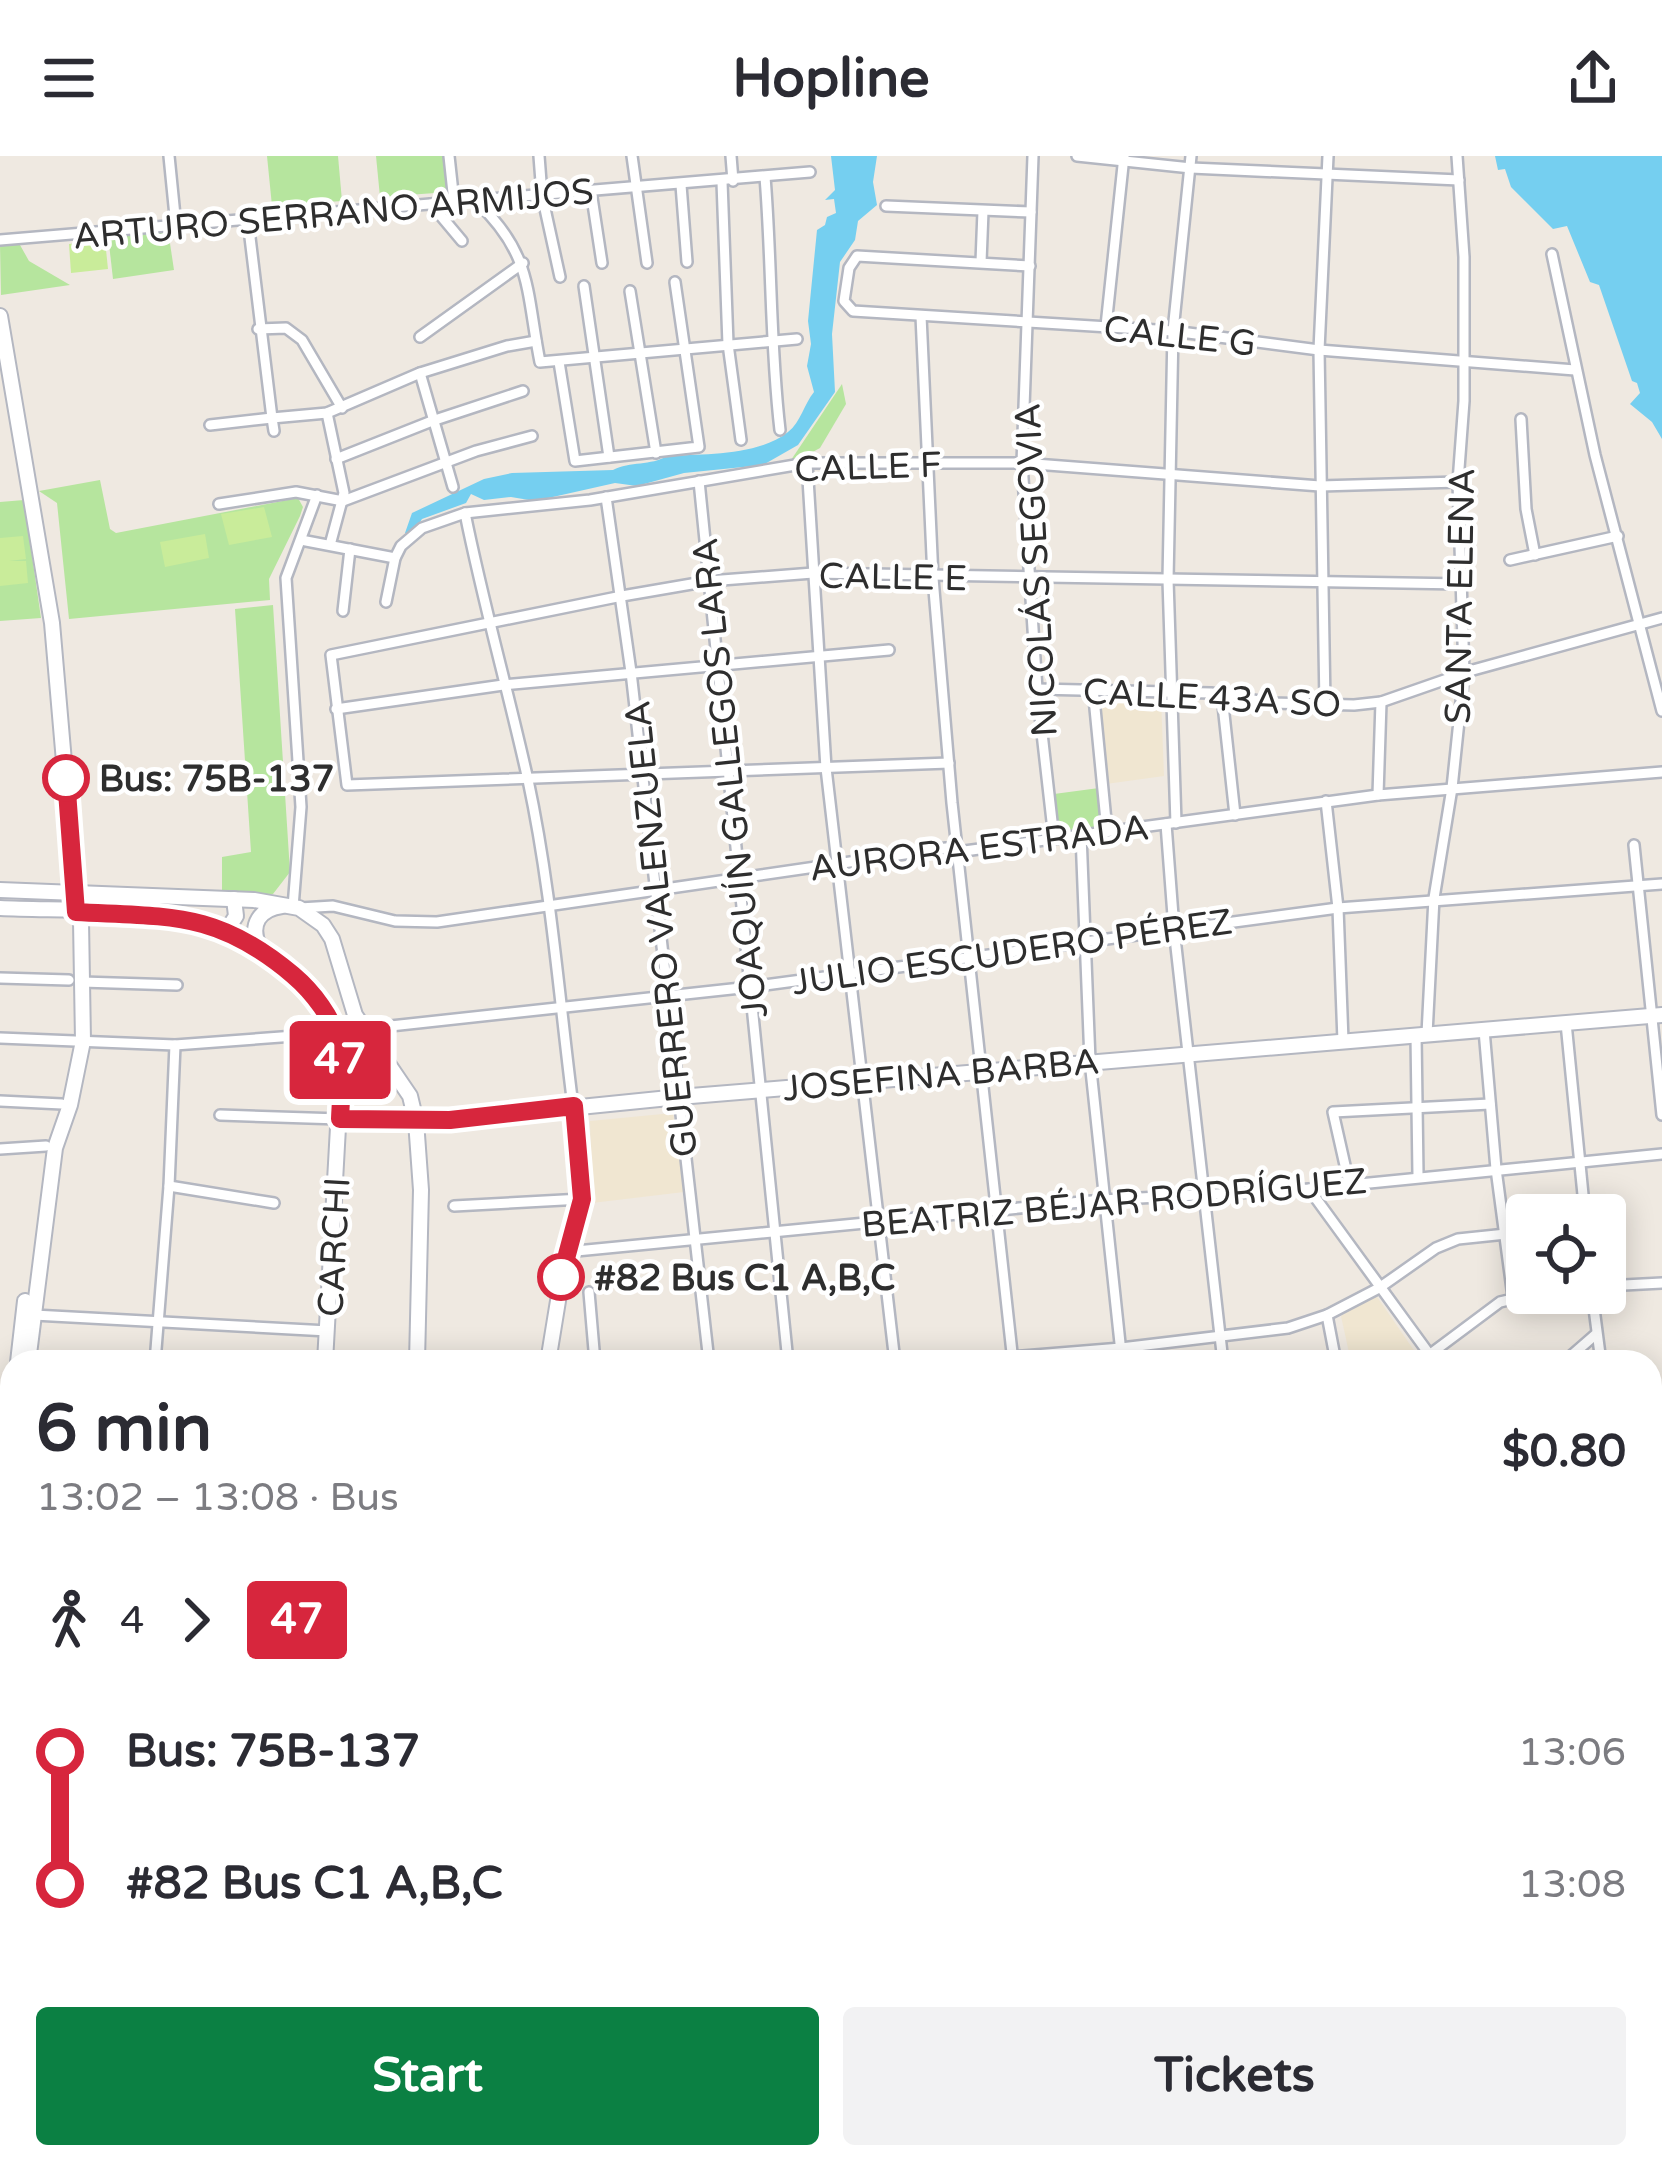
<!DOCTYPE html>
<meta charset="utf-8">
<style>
:root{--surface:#fff;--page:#f2f2f3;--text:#2b2b33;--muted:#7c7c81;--accent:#0b8043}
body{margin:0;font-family:"Varela Round",sans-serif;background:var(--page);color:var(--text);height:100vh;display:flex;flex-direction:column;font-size:45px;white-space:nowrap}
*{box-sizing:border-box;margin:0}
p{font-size:39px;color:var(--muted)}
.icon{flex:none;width:66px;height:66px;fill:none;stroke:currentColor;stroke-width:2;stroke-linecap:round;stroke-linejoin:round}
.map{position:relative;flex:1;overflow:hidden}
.drawer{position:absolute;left:0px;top:1194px;width:1662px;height:819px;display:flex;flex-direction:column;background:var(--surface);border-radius:36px 36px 0 0;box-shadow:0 6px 30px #0003}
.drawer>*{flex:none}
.badge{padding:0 24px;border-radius:9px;font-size:42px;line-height:78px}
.tools{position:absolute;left:1506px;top:1038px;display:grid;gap:24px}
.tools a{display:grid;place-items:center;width:120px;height:120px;border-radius:12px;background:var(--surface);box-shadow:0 6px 30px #0003;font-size:60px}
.map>.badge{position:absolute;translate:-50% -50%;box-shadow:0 0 0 6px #fff}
.legs{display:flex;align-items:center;gap:18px;height:132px;padding:0 36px;font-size:39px}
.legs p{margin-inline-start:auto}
.summary{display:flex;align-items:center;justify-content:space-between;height:204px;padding:0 36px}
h1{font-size:66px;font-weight:700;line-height:90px}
.cta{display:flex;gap:24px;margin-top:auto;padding:24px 36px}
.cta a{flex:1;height:138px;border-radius:12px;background:var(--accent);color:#fff;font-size:48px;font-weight:700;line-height:138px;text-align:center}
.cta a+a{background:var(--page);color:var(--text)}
ul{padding:0 36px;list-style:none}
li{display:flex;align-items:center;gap:42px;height:132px;font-size:45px}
li i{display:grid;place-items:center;width:18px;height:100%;margin:0 15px;background:currentColor}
li i::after{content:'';width:30px;height:30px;margin:-15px;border:9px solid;border-radius:50%;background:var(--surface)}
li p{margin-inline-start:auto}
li:first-child i{background:linear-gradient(#0000 50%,currentColor 0)}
li:last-child i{background:linear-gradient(currentColor 50%,#0000 0)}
header{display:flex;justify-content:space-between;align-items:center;height:156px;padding:0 36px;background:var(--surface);font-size:54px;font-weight:700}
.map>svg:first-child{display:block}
.education{fill:#f0e6d1}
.green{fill:#b6e59e}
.pitch{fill:#c9ec9a}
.water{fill:#75cff0}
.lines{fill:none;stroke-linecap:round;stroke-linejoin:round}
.street-casing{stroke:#b4b7c1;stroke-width:14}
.secondary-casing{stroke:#b4b7c1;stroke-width:18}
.street{stroke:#fff;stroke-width:9}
.secondary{stroke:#fff;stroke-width:14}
.line-1-casing{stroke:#fff;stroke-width:27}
.line-1{stroke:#d7263d;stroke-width:18}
.stop-1-dot{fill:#fff;stroke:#d7263d;stroke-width:6}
.labels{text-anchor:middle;stroke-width:9;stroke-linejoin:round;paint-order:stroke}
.street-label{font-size:36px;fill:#2e2e2e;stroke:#fff}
.stop-label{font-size:36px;font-weight:bold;fill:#2e2e2e;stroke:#fff;text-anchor:start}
</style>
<header><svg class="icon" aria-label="menu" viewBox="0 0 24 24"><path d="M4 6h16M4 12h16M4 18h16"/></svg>Hopline<svg class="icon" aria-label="share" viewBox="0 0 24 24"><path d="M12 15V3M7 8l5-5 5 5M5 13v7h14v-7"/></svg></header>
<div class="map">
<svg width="1662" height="2012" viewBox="0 0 1662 2012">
<rect width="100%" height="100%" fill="#efe9e1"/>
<g class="education">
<path d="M1161,542L1164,620L1106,628L1100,547Z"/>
<path d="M673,957L684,1036L592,1047L590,965Z"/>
<path d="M1375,1138L1422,1206H1351L1341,1160Z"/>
<path d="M99,2001H225V2012H101Z"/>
</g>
<g class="green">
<path d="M267,0H338L342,45L272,50Z"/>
<path d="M376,0H446L449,36L380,41Z"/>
<path d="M168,74L174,114L113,123L108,79Z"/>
<path d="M0,89H20L29,105L70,129L1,139Z"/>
<path d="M842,228L846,248L820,292L787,310Z"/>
<path d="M100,324L110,373L116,377L298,342L303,351L300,360L269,423L270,444L69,463L57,347L39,335Z"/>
<path d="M24,344L41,462L0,465V346Z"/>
<path d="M273,449L290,716L273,738L222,737V701L251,696L235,453Z"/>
<path d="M1099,632L1103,670L1060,677L1054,638Z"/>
</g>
<g class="pitch">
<path d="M105,84L108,113L71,117L69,88Z"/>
<path d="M264,351L272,381L229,389L221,358Z"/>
<path d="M205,378L209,402L165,411L160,386Z"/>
<path d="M23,380L26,403L9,405H26L28,427L0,430V382Z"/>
</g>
<g class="water">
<path d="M831,0H877L873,26L877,49L858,65L855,84L840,106L832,178L835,236L798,289L763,309L684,317L637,330L615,327L535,345L511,341L484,344L471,338L466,347L422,363L412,378L405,377L412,357L484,323L512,317L613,314C630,305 651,310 667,300C703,298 758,300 788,276C801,266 804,248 814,236L807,210L811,188L808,165L817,74L825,69L827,61L836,57L834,43L825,44L835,34Z"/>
<path d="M1495,0H1662V283L1652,266L1630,248L1640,237L1637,227L1632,225L1599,129L1590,126L1567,70L1553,73L1511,31L1505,13L1498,14Z"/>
</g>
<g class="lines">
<defs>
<g id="street">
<path d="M169,0L176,70"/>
<path d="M449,0L454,46"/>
<path d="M539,0L542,39L560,121"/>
<path d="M632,0L647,107"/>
<path d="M731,0L733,25"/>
<path d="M1033,0L1022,307L1037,533L1054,683"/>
<path d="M1077,0L1191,12L1459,24"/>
<path d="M765,21C772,106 770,190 780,274"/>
<path d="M722,26L728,188L741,284"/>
<path d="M681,29L687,106"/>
<path d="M591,35L602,107"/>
<path d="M477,46C533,99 526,136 540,206L797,183"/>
<path d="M431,48L462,85"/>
<path d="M886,50L1031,56"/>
<path d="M248,65L272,262L327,257L420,217L507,190L536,185"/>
<path d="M0,84L810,16"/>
<path d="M1552,98L1595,299L1662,555"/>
<path d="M981,106L983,55"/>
<path d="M1030,110L857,100L849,112L844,145L853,155L1173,175L1319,194L1575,214"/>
<path d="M584,130L609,301"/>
<path d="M630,135L656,297"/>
<path d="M921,160L933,422L952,647L1013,1206"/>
<path d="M1106,170L1124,0"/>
<path d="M258,173L286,172L302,184L342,252"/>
<path d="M420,181L523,107"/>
<path d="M559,206L575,305L699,291L675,126"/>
<path d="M420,217L453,331"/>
<path d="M327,257L344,337L330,389"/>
<path d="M1521,263L1526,353L1535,399"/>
<path d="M210,269L272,262L274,275"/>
<path d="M336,303L432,265L523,235"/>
<path d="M807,307L826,612L895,1206"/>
<path d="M699,325L788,1206"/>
<path d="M606,341L631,516L709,1206"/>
<path d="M219,348L296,336L343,345L476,295L532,280"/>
<path d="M465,357C483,447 508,534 528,624C551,731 559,841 573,950"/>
<path d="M301,384L395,402"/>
<path d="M1510,404L1618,380"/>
<path d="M386,446L395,402L401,390L422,372L465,357L590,344L807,307H1022L1320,330L1458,326"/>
<path d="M343,455L350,393"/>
<path d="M1093,532L1107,675"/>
<path d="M1037,533L1211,537L1271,547L1354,549L1381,546L1473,514L1662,462"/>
<path d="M1222,540L1235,659"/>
<path d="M1325,549L1319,194L1328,0"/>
<path d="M336,553L503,529L889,494"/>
<path d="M949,607L347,629L331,499L622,440L709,425L813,417L1462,428"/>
<path d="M1378,639L1381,546"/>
<path d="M1326,645L1338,752L1343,885"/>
<path d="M1176,667L1168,424L1173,175L1191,0"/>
<path d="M1166,668L1174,773L1223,1206"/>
<path d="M1081,679L1090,905L1122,1206"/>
<path d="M1634,689L1662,959"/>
<path d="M293,751L301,651L286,422L317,339"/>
<path d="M300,752L333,750L395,765L437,766L946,692L957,696L1378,639L1662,616"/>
<path d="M0,822L69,824"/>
<path d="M82,826L177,829"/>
<path d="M1566,867L1585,1059"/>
<path d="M363,873L750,831L1338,752L1662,728"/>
<path d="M1484,874L1496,1013L1513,1141"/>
<path d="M1427,878L1434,742L1452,632L1464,517L1458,326L1464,245V101L1457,0"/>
<path d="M1416,879L1418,1019"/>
<path d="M0,882L175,889L335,877"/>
<path d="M0,945L62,948"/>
<path d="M220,959L340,963"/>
<path d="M0,993L46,990"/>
<path d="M1349,1027L1333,956L1490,948"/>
<path d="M169,1030L274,1047"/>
<path d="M1309,1033L1435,1206"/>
<path d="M454,1050L582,1043"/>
<path d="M566,1096L1102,1044L1309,1033L1662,998"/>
<path d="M1605,1130L1662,1127"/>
<path d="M589,1136L595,1206"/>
<path d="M1592,1137L1601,1206"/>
<path d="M34,1159L328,1175"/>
<path d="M1327,1159L1336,1206"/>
<path d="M1429,1199L1500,1146L1538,1137"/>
<path d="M155,1206L169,1030L175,889"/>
<path d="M948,1206L1121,1192L1288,1172L1327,1159L1379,1132L1436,1092L1458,1083L1506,1078"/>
<path d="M1564,1206L1595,1179"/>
<path d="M1650,1277L1662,1275"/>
<path d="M1650,1349L1662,1345"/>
<path d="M1650,1443L1662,1434"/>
<path d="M1650,1497L1658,1514"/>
<path d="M0,1599L12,1601"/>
<path d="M1650,1657H1662"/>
<path d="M0,1705L12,1706"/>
<path d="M0,1793L12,1796"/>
<path d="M0,1906L12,1908"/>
<path d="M736,2001V2012"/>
<path d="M852,2001L853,2012"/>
<path d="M962,2001L963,2012"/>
<path d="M1081,2001L1082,2012"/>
<path d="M1197,2001L1198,2012"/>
<path d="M1300,2001L1301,2012"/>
<path d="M1346,2001L1347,2012"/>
<path d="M1411,2001L1412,2012"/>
<path d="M1516,2001L1518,2012"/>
<path d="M1587,2001L1588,2012"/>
<path d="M0,2002L51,2012"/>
<path d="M84,2012L85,2001"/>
<path d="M538,2012L539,2001"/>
<path d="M608,2012L609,2001"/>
</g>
<g id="secondary">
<path d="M0,160L52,467L77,756L81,765L83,885L70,949L55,992L28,1206"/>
<path d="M0,734L254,744L299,752L323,769L332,783L355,859L410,940L416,965L421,1034L417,1206"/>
<path d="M0,752C66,755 164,751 224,773C248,782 267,797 286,813C320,842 339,873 341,917L325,1206"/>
<path d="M227,774L236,760L234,743"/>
<path d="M259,790C249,768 260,753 282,750"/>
<path d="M340,963L450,964L679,941L1662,859"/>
<path d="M18,1206L25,1145"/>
<path d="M548,1206L566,1096L582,1043L573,950"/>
<path d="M0,1370L12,1270"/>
<path d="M0,1463L12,1363"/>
<path d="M0,1475L12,1477"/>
<path d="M1657,1823L1662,1868"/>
<path d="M345,2012L346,2001"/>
<path d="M464,2012L465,2001"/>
</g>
</defs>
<use href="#street" class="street-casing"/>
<use href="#secondary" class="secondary-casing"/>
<use href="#street" class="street"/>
<use href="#secondary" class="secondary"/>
</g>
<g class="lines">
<defs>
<path id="line-1" d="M66,622L76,756C171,761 217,755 293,819C313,836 333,862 339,888C344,912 341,939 340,963L450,964L574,950L582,1043L561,1121"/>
</defs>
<use href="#line-1" class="line-1-casing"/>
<use href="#line-1" class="line-1"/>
</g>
<g class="stop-1-dot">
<circle cx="66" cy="622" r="21"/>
<circle cx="561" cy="1121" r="21"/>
</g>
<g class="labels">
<g class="street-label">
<text transform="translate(333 57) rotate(-5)" y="13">ARTURO SERRANO ARMIJOS</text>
<text transform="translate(1180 179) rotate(6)" y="13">CALLE G</text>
<text transform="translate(868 310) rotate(-2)" y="13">CALLE F</text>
<text transform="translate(1035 414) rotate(-93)" y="13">NICOLÁS SEGOVIA</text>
<text transform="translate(893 420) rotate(1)" y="13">CALLE E</text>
<text transform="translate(1459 440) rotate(-89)" y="13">SANTA ELENA</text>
<text transform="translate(1212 541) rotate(3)" y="13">CALLE 43A SO</text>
<text transform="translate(729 622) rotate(-96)" y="13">JOAQUÍN GALLEGOS LARA</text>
<text transform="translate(979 691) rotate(-7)" y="13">AURORA ESTRADA</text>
<text transform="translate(660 773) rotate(-96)" y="13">GUERRERO VALENZUELA</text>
<text transform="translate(1012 795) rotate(-8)" y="13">JULIO ESCUDERO PÉREZ</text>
<text transform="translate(941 918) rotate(-5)" y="13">JOSEFINA BARBA</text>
<text transform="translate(1114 1046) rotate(-5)" y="13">BEATRIZ BÉJAR RODRÍGUEZ</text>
<text transform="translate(333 1091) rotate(-87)" y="13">CARCHI</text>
</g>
<g class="stop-label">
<text x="99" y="635">Bus: 75B-137</text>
<text x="594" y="1134">#82 Bus C1 A,B,C</text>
</g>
</g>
</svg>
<div class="tools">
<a><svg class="icon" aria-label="locate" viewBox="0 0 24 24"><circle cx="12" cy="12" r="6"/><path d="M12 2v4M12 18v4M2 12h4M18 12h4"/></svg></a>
</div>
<b class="badge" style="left:340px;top:904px;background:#d7263d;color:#fff">47</b>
<section class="drawer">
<div class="summary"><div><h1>6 min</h1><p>13:02 – 13:08 · Bus</p></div><b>$0.80</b></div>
<div class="legs"><svg class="icon" aria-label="walk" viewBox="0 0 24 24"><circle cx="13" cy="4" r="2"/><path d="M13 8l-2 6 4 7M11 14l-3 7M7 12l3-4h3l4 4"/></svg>4<svg class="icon" aria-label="forward" viewBox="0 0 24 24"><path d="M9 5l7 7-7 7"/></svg><b class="badge" style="background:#d7263d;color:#fff">47</b></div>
<ul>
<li><i style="color:#d7263d"></i><b>Bus: 75B-137</b><p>13:06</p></li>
<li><i style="color:#d7263d"></i><b>#82 Bus C1 A,B,C</b><p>13:08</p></li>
</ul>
<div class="cta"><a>Start</a><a>Tickets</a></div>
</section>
</div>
